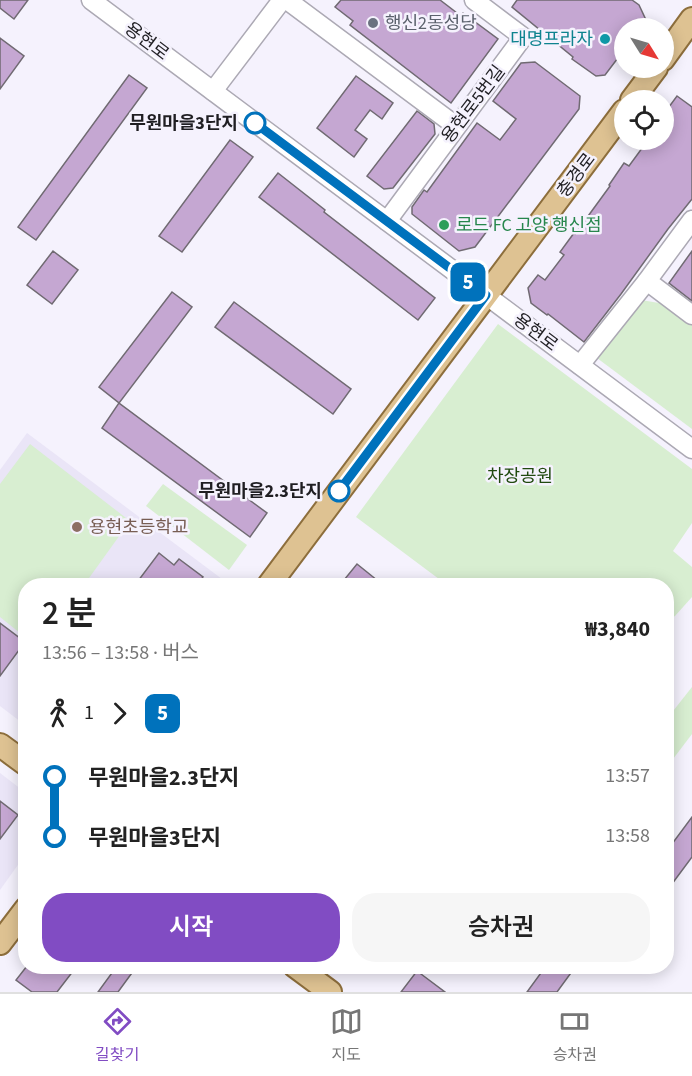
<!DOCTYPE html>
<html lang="ko">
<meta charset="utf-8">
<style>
:root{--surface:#fff;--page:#f6f6f6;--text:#222;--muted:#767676;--line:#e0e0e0;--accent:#814cc3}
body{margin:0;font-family:"Source Sans 3","Noto Sans KR",sans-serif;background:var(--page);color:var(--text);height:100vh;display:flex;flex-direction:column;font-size:22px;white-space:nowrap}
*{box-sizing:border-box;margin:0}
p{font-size:20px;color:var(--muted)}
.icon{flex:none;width:33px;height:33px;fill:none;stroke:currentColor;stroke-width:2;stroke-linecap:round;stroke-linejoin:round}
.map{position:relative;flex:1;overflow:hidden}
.drawer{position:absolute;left:18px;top:578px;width:656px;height:396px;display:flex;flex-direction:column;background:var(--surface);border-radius:24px;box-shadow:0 3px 15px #0003}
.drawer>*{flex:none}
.badge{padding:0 12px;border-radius:9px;font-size:21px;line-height:39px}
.needle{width:39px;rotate:127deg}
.controls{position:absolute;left:614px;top:18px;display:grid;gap:12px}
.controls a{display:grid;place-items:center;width:60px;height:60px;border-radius:50%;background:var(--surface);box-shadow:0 3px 15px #0003;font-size:30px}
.map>.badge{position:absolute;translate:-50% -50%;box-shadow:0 0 0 3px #fff}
.legs{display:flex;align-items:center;gap:9px;height:66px;padding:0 24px;font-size:20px}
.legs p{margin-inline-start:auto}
.headline{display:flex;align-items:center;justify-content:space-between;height:102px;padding:0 24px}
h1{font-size:33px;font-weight:600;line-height:45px}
.cta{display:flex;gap:12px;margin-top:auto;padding:12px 24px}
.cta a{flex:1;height:69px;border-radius:24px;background:var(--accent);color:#fff;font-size:24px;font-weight:600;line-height:69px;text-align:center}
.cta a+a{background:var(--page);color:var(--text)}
ul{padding:0 24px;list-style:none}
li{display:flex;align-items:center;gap:21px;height:60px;font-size:22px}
li i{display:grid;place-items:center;width:9px;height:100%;margin:0 8px;background:currentColor}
li i::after{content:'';width:15px;height:15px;margin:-8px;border:4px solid;border-radius:50%;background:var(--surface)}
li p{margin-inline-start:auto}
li:first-child i{background:linear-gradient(#0000 50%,currentColor 0)}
li:last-child i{background:linear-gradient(currentColor 50%,#0000 0)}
.dock{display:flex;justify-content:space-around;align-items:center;height:84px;border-top:2px solid var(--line);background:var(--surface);font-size:16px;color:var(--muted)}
.dock a{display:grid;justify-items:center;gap:3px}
.dock .current{color:var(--accent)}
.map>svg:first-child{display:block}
.built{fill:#eae5f7}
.green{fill:#d8eed1}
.building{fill:#c5a7d2;stroke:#706a72;stroke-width:1.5}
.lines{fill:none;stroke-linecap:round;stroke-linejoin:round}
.minor-casing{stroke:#aca9b4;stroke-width:21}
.major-casing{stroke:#8d6e3c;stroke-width:26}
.minor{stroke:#fff;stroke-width:18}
.major{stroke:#dec292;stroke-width:22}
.line-1-casing{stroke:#fff;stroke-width:14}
.line-1{stroke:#0072bc;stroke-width:9}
.worship-dot{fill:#6b7280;stroke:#f5f2fd;stroke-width:2}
.culture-dot{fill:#0f9aa8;stroke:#f5f2fd;stroke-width:2}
.stop-1-dot{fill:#fff;stroke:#0072bc;stroke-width:3}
.leisure-dot{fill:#2e9e5b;stroke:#f5f2fd;stroke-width:2}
.education-dot{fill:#8d6e63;stroke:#f5f2fd;stroke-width:2}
.labels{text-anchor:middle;stroke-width:5;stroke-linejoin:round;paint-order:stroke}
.worship-label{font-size:18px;fill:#5b616d;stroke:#f5f2fd;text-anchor:start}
.culture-label{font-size:18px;fill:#0d838f;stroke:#f5f2fd;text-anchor:end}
.street-label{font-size:18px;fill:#1f1e22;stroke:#f5f2fd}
.stop-label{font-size:18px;font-weight:bold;fill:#1f1e22;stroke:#f5f2fd;text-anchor:end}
.leisure-label{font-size:18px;fill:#27864d;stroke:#f5f2fd;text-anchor:start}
.park-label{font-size:18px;fill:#214a0f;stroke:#f5f2fd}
.education-label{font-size:18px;fill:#785e54;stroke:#f5f2fd;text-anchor:start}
</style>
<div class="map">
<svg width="692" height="992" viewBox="0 0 692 992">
<rect width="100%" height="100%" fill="#f5f2fd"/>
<g class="built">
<path d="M27,433L230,585H26L25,725L0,706V470Z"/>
<path d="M0,773L26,793L25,855L0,890Z"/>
</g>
<g class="green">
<path d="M641,300L671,305L692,322V429L597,358Z"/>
<path d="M498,324L692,469V523L673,551L692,567V597L675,616L666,621V585H447L356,517Z"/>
<path d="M30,444L130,521L84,585H26L25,637L0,617V484Z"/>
<path d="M163,484L247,545L229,570L146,506Z"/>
<path d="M692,687V734L673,759L666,754V720Z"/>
</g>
<g class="building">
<path d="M0,0H28L14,19L0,8Z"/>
<path d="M341,0H440L461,16L463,13L498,39L451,103L350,25L353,21L335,7Z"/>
<path d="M517,0H632L639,5L646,20L640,28H624V50L605,75L596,76L572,59L573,57L512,7Z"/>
<path d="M0,38L24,56L0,89Z"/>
<path d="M535,62L580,96L579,109L475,247L459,251L412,214V207L424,190L427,192L477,123L500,140L516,119L493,101L521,63Z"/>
<path d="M129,75L147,88L36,240L18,227Z"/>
<path d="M356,76L393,103L382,119L370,110L355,130L367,139L354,157L317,128Z"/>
<path d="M677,96L692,107V199L668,229L621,294L584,342L548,314L547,315L531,303L528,288L538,275L545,280L564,255L560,252L574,233L575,234L610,186L609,185L624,163L629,166L648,140H663V115Z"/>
<path d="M417,111L434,124L435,134L393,188L384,189L367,176Z"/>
<path d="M230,140L253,157L182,252L159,236Z"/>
<path d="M278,173L325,210L324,212L435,298L418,320L259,197Z"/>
<path d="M53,251L78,270L52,304L27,285Z"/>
<path d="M692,251V301L669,283Z"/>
<path d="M172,292L192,307L119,403L267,513L250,537L102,428L119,403L99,387Z"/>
<path d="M234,302L351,389L333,414L215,327Z"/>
<path d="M159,553L174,565L179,559L203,577L197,585H135Z"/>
<path d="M357,564L383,585H340Z"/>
<path d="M0,623L25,642L0,676Z"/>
<path d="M0,801L18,815L0,839Z"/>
<path d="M692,817V857L666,892V852Z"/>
<path d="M27,966H77L57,992H32L16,980Z"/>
<path d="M117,966H137L118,992H98Z"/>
<path d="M546,966H576L557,992H527Z"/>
<path d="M417,971L445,992H401Z"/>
</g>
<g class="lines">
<defs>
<g id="minor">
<path d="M91,0L692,449"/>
<path d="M287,0L456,126"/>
<path d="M213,91L282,0"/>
<path d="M692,220L647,281L692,315"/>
<path d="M387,221L523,37L474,0"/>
<path d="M580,365L647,281"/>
</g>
<g id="major">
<path d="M663,59L692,19"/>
<path d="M632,100L656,68"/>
<path d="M269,585L624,111"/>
<path d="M0,745L26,764"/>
<path d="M0,943L26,909"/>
<path d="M295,966L330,992"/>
</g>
</defs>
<use href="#minor" class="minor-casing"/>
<use href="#major" class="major-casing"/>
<use href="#minor" class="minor"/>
<use href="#major" class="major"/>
</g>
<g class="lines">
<defs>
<path id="line-1" d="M255,123L486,295L339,491"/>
</defs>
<use href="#line-1" class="line-1-casing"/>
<use href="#line-1" class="line-1"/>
</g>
<circle class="worship-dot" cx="373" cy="23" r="6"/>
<circle class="culture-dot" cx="605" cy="39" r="6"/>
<g class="stop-1-dot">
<circle cx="255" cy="123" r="10"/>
<circle cx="339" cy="491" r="10"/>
</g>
<circle class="leisure-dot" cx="444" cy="225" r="6"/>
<circle class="education-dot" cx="77" cy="527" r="6"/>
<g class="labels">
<g class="worship-label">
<text x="385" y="29">행신2동성당</text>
</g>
<g class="culture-label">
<text x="593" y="45">대명프라자</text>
</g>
<g class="street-label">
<text transform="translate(147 41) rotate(37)" y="6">용현로</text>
<text transform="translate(473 104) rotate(-53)" y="6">용현로5번길</text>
<text transform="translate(576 175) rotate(-53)" y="6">충경로</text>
<text transform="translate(536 332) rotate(37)" y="6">용현로</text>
</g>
<g class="stop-label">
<text x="238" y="129">무원마을3단지</text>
<text x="322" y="497">무원마을2.3단지</text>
</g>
<g class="leisure-label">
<text x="456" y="231">로드 FC 고양 행신점</text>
</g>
<g class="park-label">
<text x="520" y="482">차장공원</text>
</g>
<g class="education-label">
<text x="89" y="533">용현초등학교</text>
</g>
</g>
</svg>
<div class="controls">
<a><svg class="needle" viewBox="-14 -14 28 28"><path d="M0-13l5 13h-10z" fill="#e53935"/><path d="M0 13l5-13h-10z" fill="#767676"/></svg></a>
<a><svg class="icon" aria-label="locate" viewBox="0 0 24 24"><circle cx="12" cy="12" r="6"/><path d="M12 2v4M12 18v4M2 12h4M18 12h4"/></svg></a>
</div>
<b class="badge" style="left:468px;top:282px;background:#0072bc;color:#fff">5</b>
<section class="drawer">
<div class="headline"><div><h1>2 분</h1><p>13:56 – 13:58 · 버스</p></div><b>₩3,840</b></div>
<div class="legs"><svg class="icon" aria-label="walk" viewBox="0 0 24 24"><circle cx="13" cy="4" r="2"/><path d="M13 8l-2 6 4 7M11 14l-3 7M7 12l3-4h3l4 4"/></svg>1<svg class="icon" aria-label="forward" viewBox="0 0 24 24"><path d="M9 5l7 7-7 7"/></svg><b class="badge" style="background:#0072bc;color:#fff">5</b></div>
<ul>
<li><i style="color:#0072bc"></i><b>무원마을2.3단지</b><p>13:57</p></li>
<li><i style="color:#0072bc"></i><b>무원마을3단지</b><p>13:58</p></li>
</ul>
<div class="cta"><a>시작</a><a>승차권</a></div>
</section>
</div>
<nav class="dock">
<a class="current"><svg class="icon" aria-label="directions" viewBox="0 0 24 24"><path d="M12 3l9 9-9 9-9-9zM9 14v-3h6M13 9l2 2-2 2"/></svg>길찾기</a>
<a><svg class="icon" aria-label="map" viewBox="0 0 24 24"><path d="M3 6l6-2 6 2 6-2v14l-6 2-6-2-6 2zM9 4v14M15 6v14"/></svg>지도</a>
<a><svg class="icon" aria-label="tickets" viewBox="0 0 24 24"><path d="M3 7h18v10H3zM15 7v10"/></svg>승차권</a>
</nav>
